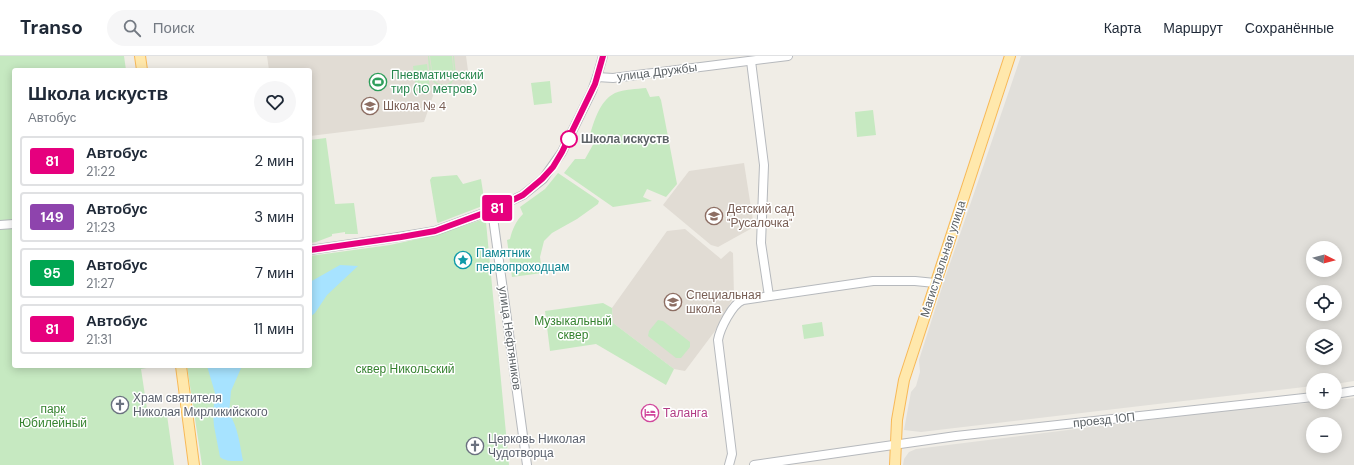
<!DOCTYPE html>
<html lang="ru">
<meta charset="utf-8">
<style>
:root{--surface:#fff;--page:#f6f6f7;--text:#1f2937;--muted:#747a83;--line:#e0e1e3}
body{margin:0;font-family:"DM Sans",sans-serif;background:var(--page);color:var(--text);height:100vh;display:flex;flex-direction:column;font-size:15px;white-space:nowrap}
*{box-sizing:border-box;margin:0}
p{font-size:13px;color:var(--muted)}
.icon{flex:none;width:22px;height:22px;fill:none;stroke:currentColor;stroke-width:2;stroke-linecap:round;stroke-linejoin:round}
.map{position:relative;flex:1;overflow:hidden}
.drawer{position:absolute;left:12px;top:12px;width:300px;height:300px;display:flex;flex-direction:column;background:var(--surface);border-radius:4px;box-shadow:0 2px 10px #0003}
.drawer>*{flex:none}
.badge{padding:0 8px;border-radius:3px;font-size:14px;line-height:26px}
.needle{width:26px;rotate:96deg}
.tools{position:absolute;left:1306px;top:185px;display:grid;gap:8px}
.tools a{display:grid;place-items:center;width:36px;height:36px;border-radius:50%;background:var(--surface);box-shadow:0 2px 10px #0003;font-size:20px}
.map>.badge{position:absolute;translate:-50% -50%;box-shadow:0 0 0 2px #fff}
.round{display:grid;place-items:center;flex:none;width:42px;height:42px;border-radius:21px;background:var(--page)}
.overview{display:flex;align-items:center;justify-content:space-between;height:68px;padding:0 16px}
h1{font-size:19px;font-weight:600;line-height:30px}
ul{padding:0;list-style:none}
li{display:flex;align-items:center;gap:12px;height:50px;margin:0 8px 6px;padding:0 8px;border:2px solid var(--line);border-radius:4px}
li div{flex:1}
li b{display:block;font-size:15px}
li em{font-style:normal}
li .badge{min-width:44px;font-weight:700;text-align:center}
header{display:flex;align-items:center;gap:24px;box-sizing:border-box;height:56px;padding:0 20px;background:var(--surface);border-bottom:1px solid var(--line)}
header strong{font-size:19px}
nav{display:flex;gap:22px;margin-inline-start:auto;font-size:14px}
.search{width:280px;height:36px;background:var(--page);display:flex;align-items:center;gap:10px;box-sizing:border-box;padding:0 14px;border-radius:22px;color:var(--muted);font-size:15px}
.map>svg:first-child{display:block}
.industrial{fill:#e1dfda;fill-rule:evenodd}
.education{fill:#e1dcd4}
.green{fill:#c6e9c1;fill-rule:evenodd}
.water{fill:#a7e3ff}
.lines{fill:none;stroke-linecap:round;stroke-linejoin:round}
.minor-casing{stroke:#b6b9bd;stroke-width:10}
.major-casing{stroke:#f8b957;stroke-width:12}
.minor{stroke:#fff;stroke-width:8}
.major{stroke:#ffe8ac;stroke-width:10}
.line-casing{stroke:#fff;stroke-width:9}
.line{stroke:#e6007e;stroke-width:6}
.stop-dot{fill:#fff;stroke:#e6007e;stroke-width:2}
.labels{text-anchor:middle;stroke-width:3;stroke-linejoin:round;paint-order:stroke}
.street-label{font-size:12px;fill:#5d6367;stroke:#fff}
.leisure-label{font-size:12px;fill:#27864d;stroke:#fff;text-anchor:start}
.education-label{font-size:12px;fill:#785e54;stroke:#fff;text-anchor:start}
.stop-label{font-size:12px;font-weight:bold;fill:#5d6367;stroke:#fff;text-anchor:start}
.culture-label{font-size:12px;fill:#0d838f;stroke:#fff;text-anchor:start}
.park-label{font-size:12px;fill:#368330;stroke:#fff}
.worship-label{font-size:12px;fill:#5b616d;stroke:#fff;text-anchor:start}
.hotel-label{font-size:12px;fill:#b23c85;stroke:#fff;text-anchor:start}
</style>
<header>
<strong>Transo</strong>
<div class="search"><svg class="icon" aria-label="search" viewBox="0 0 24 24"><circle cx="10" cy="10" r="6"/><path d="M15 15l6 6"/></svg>Поиск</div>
<nav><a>Карта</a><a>Маршрут</a><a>Сохранённые</a></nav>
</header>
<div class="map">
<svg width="1354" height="409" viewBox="0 0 1354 409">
<rect width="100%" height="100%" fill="#f0ede6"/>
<g class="industrial">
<path d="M1021,0H1354V325L1335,328V324H1313V330L1149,349L921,376L904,374L911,336L916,330L920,316L919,304L944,225ZM1313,192H1335V214H1313ZM1313,236H1335V258H1313ZM1313,280H1335V302H1313Z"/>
<path d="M1354,342V409H903L904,403L909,396L916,393L1204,357L1319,346H1335V344ZM1313,368H1335V390H1313Z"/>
</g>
<g class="education">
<path d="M267,0H466L470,29L435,34L424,66L310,80V14H269Z"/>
<path d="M744,107L754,171L718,191L711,189L663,149L689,115Z"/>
<path d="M685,173L721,203L730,195L733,197L734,240L715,275L685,315L674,313L613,267L612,252L667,175Z"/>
</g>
<g class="green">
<path d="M0,0H124L126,14H14V310H158L141,313L147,353L166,352L174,409H0Z"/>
<path d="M428,0H429L433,23L430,0H452L454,20L453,0H454L456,19L451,28L441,30C428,27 429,12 428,0ZM454,20C451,31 439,31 433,23Z"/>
<path d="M427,8L430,33L416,35L413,10Z"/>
<path d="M550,25L552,47L534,49L531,27Z"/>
<path d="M646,32L650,41L659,40L661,44L677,128L666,141L647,133L643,141L652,145L613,151L564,117L575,103H585L594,87L589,82C594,66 599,45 615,37C624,33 637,33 646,32Z"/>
<path d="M873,54L876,79L857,81L855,56Z"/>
<path d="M326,82L335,148L354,147L358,178H345V176L332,178V180L316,186L310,187V84Z"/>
<path d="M558,117L595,142L599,145L598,148L577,163L552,177L544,185L540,201L542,217L512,221L507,184L510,183C512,174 516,165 523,158L520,151L545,133Z"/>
<path d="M457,119L463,128L481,123L485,149L438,167L437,166L430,124L432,121Z"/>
<path d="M481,164L486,166L509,409H202L187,310H310V200L390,189L436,179Z"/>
<path d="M603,247L612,252L613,267L674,313L666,329L596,288L550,295L545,255Z"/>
<path d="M658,264L663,265L690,286V291L681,302H676L648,280L649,275Z"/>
<path d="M822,266L824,280L804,283L802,269Z"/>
</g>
<g class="water">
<path d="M340,209L358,210L327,239L315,257L310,261V226Z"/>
<path d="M207,310H242L231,335L229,358C238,370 240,390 243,405C235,405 226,406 220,401L214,370L213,358L215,337Z"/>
</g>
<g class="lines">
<defs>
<g id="minor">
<path d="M751,5L764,109L761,187L769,240"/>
<path d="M597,21L613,22L788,0"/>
<path d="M492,154L527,409"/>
<path d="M0,169L14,168"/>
<path d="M310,194L392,182L435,175L492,154L523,139L543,123L562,96L592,35L597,21L603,0"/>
<path d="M1335,338L1354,335"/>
<path d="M729,409L732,398L718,284C720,273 732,248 743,244L873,225H915L935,227"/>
<path d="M754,409L956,380L1313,341"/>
</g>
<g id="major">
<path d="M140,0L142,14"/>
<path d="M181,310L194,409"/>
<path d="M895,409L897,364L904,324L1010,0"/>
</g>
</defs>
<use href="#minor" class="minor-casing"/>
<use href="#major" class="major-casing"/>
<use href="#minor" class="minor"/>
<use href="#major" class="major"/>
</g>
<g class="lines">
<defs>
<path id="line" d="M310,194L401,181L435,175L492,154L523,139L542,123L553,111L562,96L595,28L603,0"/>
</defs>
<use href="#line" class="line-casing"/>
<use href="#line" class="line"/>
</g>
<defs>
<symbol id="stadium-ring" viewBox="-11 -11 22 22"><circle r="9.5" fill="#fff" stroke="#2e9e5b" stroke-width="1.5"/><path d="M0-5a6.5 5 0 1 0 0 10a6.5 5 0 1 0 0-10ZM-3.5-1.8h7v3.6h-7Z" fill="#2e9e5b"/></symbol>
<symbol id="school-ring" viewBox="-11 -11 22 22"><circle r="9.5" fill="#fff" stroke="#8d6e63" stroke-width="1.5"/><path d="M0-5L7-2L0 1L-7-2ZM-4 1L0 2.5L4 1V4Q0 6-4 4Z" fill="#8d6e63"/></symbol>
<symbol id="sight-ring" viewBox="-11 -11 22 22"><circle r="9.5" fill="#fff" stroke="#0f9aa8" stroke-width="1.5"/><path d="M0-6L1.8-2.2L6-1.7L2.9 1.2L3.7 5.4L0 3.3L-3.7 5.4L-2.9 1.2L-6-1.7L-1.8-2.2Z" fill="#0f9aa8"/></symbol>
<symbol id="church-ring" viewBox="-11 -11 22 22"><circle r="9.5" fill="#fff" stroke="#6b7280" stroke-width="1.5"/><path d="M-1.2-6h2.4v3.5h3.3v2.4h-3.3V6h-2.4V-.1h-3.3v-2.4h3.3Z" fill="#6b7280"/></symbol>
<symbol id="hotel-ring" viewBox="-11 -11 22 22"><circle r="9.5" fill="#fff" stroke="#d1479c" stroke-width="1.5"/><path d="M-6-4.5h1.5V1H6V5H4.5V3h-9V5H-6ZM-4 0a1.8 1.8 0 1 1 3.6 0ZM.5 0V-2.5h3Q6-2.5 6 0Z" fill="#d1479c"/></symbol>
</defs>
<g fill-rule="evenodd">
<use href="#stadium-ring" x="368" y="16" width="20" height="20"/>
<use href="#school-ring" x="360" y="40" width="20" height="20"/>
<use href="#school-ring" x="704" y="150" width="20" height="20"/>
<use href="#sight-ring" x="453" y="194" width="20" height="20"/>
<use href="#school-ring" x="663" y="236" width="20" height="20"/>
<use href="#church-ring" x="110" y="339" width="20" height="20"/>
<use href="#hotel-ring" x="640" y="347" width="20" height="20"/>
<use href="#church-ring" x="465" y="380" width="20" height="20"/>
</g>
<circle class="stop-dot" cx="569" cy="83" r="8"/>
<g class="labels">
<g class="street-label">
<text transform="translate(657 16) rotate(-7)" y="4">улица Дружбы</text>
<text transform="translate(943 203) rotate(-72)" y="4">Магистральная улица</text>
<text transform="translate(510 282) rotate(82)" y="4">улица Нефтяников</text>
<text transform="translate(1104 364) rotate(-6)" y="4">проезд 10П</text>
</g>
<g class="leisure-label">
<text x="391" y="23">Пневматический<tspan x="391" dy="14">тир (10 метров)</tspan></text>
</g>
<g class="education-label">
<text x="383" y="54">Школа № 4</text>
<text x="727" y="157">Детский сад<tspan x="727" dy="14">"Русалочка"</tspan></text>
<text x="686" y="243">Специальная<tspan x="686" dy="14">школа</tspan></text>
</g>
<g class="stop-label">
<text x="581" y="87">Школа искуств</text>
</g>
<g class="culture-label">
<text x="476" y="201">Памятник<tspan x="476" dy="14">первопроходцам</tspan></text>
</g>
<g class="park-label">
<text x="573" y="269">Музыкальный<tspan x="573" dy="14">сквер</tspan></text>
<text x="405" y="317">сквер Никольский</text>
<text x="53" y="357">парк<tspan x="53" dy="14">Юбилейный</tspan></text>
</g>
<g class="worship-label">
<text x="133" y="346">Храм святителя<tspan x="133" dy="14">Николая Мирликийского</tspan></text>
<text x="488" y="387">Церковь Николая<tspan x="488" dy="14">Чудотворца</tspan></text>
</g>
<g class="hotel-label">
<text x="663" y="361">Таланга</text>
</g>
</g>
</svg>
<div class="tools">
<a><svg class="needle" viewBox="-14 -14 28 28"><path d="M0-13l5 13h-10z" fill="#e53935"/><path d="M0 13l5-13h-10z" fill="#747a83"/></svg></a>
<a><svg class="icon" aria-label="locate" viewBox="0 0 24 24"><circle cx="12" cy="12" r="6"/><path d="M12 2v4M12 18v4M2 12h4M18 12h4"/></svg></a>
<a><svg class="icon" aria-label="layers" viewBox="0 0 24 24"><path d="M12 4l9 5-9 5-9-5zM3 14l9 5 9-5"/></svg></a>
<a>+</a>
<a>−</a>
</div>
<b class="badge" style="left:497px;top:152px;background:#e6007e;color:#fff">81</b>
<section class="drawer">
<div class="overview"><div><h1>Школа искуств</h1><p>Автобус</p></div><a class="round"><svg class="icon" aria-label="heart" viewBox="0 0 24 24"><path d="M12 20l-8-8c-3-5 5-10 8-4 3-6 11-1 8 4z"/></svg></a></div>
<ul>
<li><span class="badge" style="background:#e6007e;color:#fff">81</span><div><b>Автобус</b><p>21:22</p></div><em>2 мин</em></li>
<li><span class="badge" style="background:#8e44ad;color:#fff">149</span><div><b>Автобус</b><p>21:23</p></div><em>3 мин</em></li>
<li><span class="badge" style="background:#00a651;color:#fff">95</span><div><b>Автобус</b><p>21:27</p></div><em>7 мин</em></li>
<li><span class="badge" style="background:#e6007e;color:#fff">81</span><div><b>Автобус</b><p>21:31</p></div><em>11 мин</em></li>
</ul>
</section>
</div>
